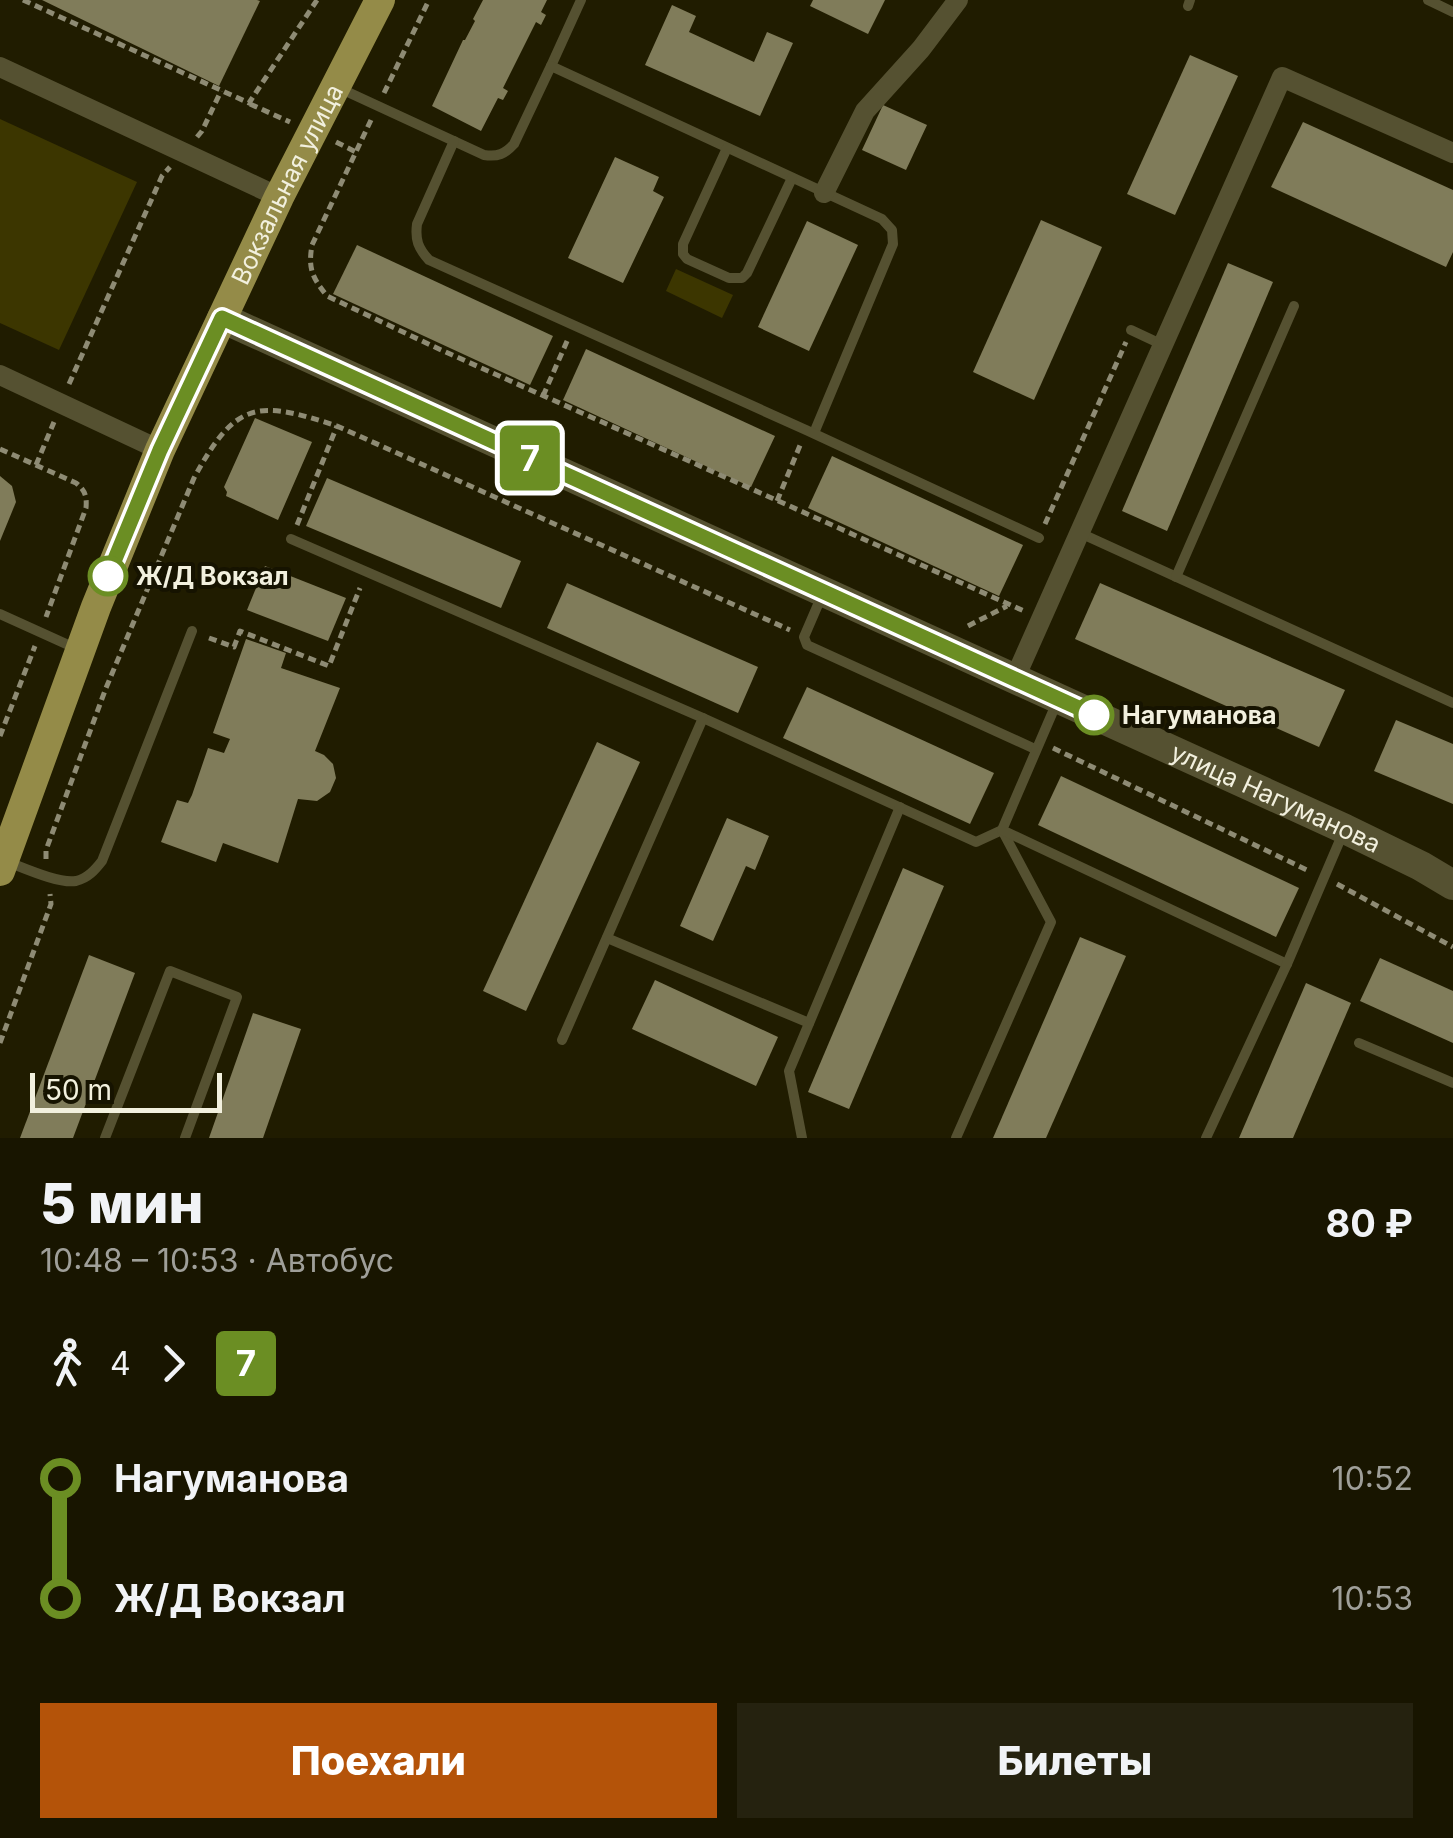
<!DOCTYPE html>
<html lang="ru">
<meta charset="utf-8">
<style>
:root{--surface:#181500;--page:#25220f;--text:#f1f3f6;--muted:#9f9f99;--accent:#b45309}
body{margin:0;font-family:Inter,sans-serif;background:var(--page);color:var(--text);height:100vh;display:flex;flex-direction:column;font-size:38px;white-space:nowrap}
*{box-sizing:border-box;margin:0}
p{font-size:32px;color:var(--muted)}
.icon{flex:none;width:55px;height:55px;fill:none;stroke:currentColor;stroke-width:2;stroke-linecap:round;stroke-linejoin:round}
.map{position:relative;height:1138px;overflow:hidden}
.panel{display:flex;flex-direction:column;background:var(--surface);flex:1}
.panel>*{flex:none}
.badge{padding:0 20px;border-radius:8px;font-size:35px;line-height:65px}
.scale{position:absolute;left:30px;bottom:25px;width:192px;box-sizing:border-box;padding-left:10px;border:5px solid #f2f0de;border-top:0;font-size:28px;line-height:35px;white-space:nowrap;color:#f2f0de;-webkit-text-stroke:8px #161300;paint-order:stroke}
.map>.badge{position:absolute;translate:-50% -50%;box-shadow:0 0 0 5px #fff}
.legs{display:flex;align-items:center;gap:15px;height:110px;padding:0 40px;font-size:32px}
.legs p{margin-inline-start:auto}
.head{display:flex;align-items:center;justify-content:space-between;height:170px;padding:0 40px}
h1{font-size:55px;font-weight:800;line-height:75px}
.action{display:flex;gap:20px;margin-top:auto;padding:20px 40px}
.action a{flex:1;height:115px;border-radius:0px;background:var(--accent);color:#fff;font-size:40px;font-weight:800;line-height:115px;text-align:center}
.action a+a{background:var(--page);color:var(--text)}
ul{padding:0 40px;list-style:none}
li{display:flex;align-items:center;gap:35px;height:120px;font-size:38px}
li i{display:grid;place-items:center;width:15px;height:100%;margin:0 12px;background:currentColor}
li i::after{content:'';width:25px;height:25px;margin:-12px;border:8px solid;border-radius:50%;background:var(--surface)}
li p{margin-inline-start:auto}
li:first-child i{background:linear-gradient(#0000 50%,currentColor 0)}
li:last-child i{background:linear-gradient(currentColor 50%,#0000 0)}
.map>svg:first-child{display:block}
.green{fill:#3c3600}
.building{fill:#807c5a}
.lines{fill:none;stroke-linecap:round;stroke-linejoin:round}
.path{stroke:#8e8b74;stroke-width:5;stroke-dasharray:8 5;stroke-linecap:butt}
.lane{stroke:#555131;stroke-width:10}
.street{stroke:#555131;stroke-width:20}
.secondary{stroke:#555131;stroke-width:30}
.primary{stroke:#948b48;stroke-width:30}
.line-1-casing{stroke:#fff;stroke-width:22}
.line-1{stroke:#6b8e23;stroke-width:15}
.stop-1-dot{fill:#fff;stroke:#6b8e23;stroke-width:5}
.labels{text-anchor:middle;stroke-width:8;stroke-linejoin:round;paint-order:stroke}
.street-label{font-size:25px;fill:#f2f0de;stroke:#161300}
.stop-label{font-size:25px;font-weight:bold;fill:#f2f0de;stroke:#161300;text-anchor:start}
</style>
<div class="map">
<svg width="1453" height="1138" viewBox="0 0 1453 1138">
<rect width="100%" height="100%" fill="#201c00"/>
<g class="green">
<path d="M0,119L137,182L59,350L0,323Z"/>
<path d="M676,269L733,295L722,318L666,291Z"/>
</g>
<g class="building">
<path d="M42,0H257L260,1L219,86Z"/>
<path d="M483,0H547L541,12L546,15L541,25L536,22L503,88L508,91L503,100L498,98L481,131L432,106L463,40H465L475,21L473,19Z"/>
<path d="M813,0H885L868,34L810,6Z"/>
<path d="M672,5L696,16L689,32L754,62L767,32L793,43L760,116L645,65Z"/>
<path d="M1190,55L1238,76L1175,215L1127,194Z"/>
<path d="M883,105L927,125L906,170L862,150Z"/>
<path d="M1303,122L1453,190V252L1446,267L1271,187Z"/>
<path d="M615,157L659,177L653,191L664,197L623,283L568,258Z"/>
<path d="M1041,220L1102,247L1034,400L973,372Z"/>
<path d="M807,221L858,245L809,351L758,327Z"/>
<path d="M357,245L553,336L530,385L333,294Z"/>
<path d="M1228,263L1273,282L1167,531L1122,511Z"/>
<path d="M586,349L775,436L751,487L563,400Z"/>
<path d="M255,418L312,442L278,520L226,496L227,492L224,487Z"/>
<path d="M832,456L1023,545L999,596L808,508Z"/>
<path d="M0,476L12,486L16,502L0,541Z"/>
<path d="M327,478L521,561L501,608L306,526Z"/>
<path d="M265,566L346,598L328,641L247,610Z"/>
<path d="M567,583L758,667L738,713L547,628Z"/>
<path d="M1100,583L1345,690L1319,747L1075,639Z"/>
<path d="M246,639L286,653L281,668L340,688L315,751L324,755L333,764L336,778L330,792L317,801L298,799L278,863L223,843L216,862L161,842L177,800L188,803L192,795L208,748L224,753L230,739L213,733Z"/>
<path d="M807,687L994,773L970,824L783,738Z"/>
<path d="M1396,720L1453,744V804L1374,771Z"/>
<path d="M597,742L640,762L526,1011L483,991Z"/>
<path d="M1061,776L1299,888L1276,937L1038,825Z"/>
<path d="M727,818L769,836L755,870L746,866L713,941L680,926Z"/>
<path d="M903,868L944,886L849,1109L808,1092Z"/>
<path d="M1080,937L1126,956L1046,1138H993Z"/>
<path d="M89,955L135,973L73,1138H20Z"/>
<path d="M1380,958L1453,991V1043L1360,1001Z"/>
<path d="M655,980L778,1037L756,1086L632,1029Z"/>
<path d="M1306,983L1351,1003L1293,1138H1239Z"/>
<path d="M253,1013L301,1029L263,1138H209Z"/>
</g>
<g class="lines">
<g class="path">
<path d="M23,0L249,103L317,0"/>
<path d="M384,93L429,0"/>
<path d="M250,104L290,122"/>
<path d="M371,120L312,245C308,269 312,277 327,296L439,349L1024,611"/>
<path d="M197,137L202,131L221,91"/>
<path d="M336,142L356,152"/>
<path d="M69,384L162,176L170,167"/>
<path d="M543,396L568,339"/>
<path d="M0,449L76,483C85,490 87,496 86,508L46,617"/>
<path d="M36,465L54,422"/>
<path d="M777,501L801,443"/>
<path d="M1045,524L1126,342"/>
<path d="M297,525L337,426"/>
<path d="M968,626L1007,606"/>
<path d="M209,638L234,647L240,631L329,666L360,588"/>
<path d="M0,736L35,646"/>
<path d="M1053,748L1309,871"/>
<path d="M46,859V850L106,688L194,478C236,400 258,400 337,426L790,630"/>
<path d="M1337,884L1453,947"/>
<path d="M0,1043L51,904L50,894"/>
</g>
<g class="lane">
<path d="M1428,0L1453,12"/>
<path d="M1188,6L1190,0"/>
<path d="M551,66L581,0"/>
<path d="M339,88L484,155C498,157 505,154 514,144L551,66L882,219L892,230L893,244L814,433"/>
<path d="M454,141L417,224C415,240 418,248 429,260L806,430L1039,538"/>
<path d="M727,148L683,244V254L687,259L729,278H742L747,273L792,178"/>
<path d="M1131,330L1163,345"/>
<path d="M1080,533L1453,703"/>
<path d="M291,539L703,718L976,842L1002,830L1051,922L956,1138"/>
<path d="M1176,577L1294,306"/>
<path d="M823,593L804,637L807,645L1035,749"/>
<path d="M0,614L75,648"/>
<path d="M1057,702L1002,830L1287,964"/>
<path d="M5,861C22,867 58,884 76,881C88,878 95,870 102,861L192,631"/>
<path d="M607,938L809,1023"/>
<path d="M562,1040L703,718"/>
<path d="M1359,1043L1453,1083"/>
<path d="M105,1138L170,971L237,997L185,1138"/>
<path d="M802,1138L789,1071L900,807"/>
<path d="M1206,1138L1287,964L1343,833"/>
</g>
<g class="street">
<path d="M0,67L279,197"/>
<path d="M824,193L865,111L921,49L958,0"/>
<path d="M0,375L160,450"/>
<path d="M1015,678L1282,77L1453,153"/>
</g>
<path class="secondary" id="s1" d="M222,318L1345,829L1421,866L1453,885"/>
<path class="primary" id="s2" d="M0,871L96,607L160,450L279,197L380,0"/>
</g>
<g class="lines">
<defs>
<path id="line-1" d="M108,576L160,450L222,318L1094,715"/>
</defs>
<use href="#line-1" class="line-1-casing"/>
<use href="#line-1" class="line-1"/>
</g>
<g class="stop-1-dot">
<circle cx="108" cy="576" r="18"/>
<circle cx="1094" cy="715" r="18"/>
</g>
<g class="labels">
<g class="street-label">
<text dy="9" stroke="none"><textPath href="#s2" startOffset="745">Вокзальная улица</textPath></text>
<text dy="9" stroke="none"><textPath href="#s1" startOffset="1158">улица Нагуманова</textPath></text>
</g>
<g class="stop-label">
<text x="136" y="585">Ж/Д Вокзал</text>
<text x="1122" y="724">Нагуманова</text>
</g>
</g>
</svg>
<div class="scale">50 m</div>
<b class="badge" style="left:530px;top:458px;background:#6b8e23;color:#fff">7</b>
</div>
<section class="panel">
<div class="head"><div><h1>5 мин</h1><p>10:48 – 10:53 · Автобус</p></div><b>80 ₽</b></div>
<div class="legs"><svg class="icon" aria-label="walk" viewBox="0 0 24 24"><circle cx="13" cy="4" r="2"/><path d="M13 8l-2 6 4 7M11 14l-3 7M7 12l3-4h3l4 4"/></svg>4<svg class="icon" aria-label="forward" viewBox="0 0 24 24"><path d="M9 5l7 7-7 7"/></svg><b class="badge" style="background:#6b8e23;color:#fff">7</b></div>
<ul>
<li><i style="color:#6b8e23"></i><b>Нагуманова</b><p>10:52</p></li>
<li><i style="color:#6b8e23"></i><b>Ж/Д Вокзал</b><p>10:53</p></li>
</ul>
<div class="action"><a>Поехали</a><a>Билеты</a></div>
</section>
